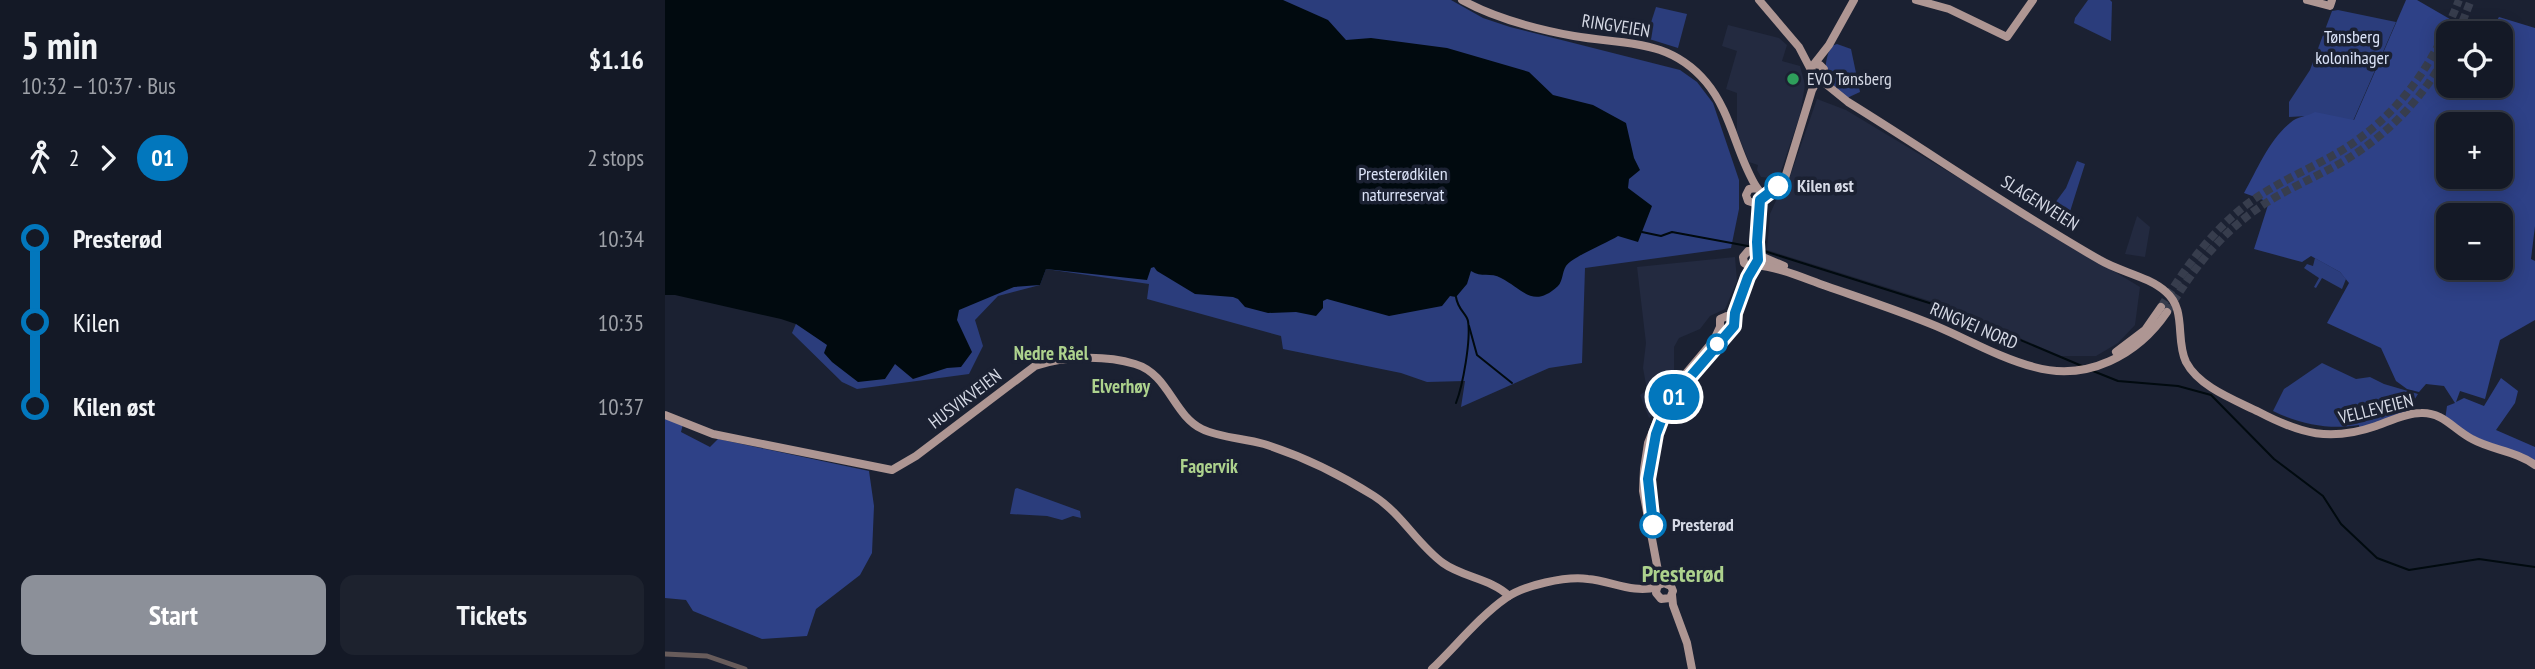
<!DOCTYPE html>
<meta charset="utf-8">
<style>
:root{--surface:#141926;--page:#1d222e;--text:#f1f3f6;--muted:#9da0a7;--line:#333843;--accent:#8c9099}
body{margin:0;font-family:"PT Sans Narrow",sans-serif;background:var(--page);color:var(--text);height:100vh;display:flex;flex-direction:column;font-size:26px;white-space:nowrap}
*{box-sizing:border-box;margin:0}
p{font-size:23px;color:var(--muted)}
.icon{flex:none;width:38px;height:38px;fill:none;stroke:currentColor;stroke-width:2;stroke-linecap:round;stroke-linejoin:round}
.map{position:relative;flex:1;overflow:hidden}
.drawer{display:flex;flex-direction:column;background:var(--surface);width:665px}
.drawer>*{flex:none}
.badge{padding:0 14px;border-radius:23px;font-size:24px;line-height:46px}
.fabs{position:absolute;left:1771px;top:21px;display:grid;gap:14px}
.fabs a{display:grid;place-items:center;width:77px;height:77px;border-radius:14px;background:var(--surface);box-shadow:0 4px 18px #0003,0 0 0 2px var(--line);font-size:35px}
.map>.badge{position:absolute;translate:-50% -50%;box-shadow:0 0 0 4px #fff}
.legs{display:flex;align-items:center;gap:10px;height:77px;padding:0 21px;font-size:23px}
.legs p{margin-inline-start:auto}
.head{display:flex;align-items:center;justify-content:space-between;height:119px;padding:0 21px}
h1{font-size:38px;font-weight:600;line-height:52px}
.action{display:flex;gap:14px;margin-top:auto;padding:14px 21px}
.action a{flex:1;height:80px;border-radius:14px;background:var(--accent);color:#fff;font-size:28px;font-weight:600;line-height:80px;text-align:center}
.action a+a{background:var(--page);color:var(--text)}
ul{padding:0 21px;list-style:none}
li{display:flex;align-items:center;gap:24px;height:84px;font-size:26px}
li i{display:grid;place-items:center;width:10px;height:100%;margin:0 9px;background:currentColor}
li i::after{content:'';width:18px;height:18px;margin:-9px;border:5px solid;border-radius:50%;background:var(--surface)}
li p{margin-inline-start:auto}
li:first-child i{background:linear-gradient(#0000 50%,currentColor 0)}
li:last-child i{background:linear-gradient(currentColor 50%,#0000 0)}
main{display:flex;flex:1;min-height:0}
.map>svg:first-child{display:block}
.built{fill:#232a40}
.green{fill:#2b3d7c}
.forest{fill:#2e4187;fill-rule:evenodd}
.water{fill:#010a0f}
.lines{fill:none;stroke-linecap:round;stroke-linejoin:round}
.stream{stroke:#010a0f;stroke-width:2}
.major-tunnel{stroke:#373d4d;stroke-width:8;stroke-dasharray:8 4;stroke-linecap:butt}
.minor{stroke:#685c5b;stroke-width:5}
.major{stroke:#ae9693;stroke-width:8}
.line-1-casing{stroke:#fff;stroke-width:16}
.line-1{stroke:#0277bd;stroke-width:10}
.leisure-dot{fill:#2e9e5b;stroke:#1b2132;stroke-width:2.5}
.stop-1-dot{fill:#fff;stroke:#0277bd;stroke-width:3.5}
.labels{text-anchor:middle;stroke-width:7;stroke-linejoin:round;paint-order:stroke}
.street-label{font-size:18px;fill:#d5d9e5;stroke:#1b2132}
.park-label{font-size:18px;fill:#dce4f9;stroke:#1b2132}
.poi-label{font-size:18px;fill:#d5d9e5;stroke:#1b2132;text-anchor:start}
.stop-label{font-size:18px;font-weight:bold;fill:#d5d9e5;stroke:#1b2132;text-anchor:start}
.neighbourhood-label{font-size:19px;font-weight:bold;fill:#add28d;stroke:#1b2132}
.district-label{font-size:24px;font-weight:bold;fill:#add28d;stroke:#1b2132}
</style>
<main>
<section class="drawer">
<div class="head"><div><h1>5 min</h1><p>10:32 – 10:37 · Bus</p></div><b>$1.16</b></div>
<div class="legs"><svg class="icon" aria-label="walk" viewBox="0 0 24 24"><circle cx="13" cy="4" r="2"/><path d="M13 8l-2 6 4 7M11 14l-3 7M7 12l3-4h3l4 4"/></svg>2<svg class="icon" aria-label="forward" viewBox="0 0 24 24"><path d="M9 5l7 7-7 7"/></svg><b class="badge" style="background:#0277bd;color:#fff">01</b><p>2 stops</p></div>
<ul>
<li><i style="color:#0277bd"></i><b>Presterød</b><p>10:34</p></li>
<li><i style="color:#0277bd"></i><span>Kilen</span><p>10:35</p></li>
<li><i style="color:#0277bd"></i><b>Kilen øst</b><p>10:37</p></li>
</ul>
<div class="action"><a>Start</a><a>Tickets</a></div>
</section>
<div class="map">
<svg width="1870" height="669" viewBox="0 0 1870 669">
<rect width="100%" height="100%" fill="#1b2132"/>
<g class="built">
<path d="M1063,25L1114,38L1122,45L1117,61L1135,66L1140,85L1135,115L1115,174L1105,178L1096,177L1092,170L1093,165L1084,162L1072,132V93L1061,89L1072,51L1057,46Z"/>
<path d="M1152,99L1181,110L1475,287L1470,325L1453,343L1431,356H1396L1278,305L1102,250L1105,214L1113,196L1121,188Z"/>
<path d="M1472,216L1485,227L1480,257L1460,254Z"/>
<path d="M1070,257L1072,281L1060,309L1045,316L1035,329L1014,338L1009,347V371L988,415L984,418L975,395L982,390L978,368L981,343L972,267Z"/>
</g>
<g class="green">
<path d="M272,0H786L818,18L845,27L1015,70L1032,82L1048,103L1074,180V209L1066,248L920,268L917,363L884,368L796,407L800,381L762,382L736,373L618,349L616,336L482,299L484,284L381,269L375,285L333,296L310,320L318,346L304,374L192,389L177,382L127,333Z"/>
<path d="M1423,0H1445L1447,2L1446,41L1409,23L1410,18Z"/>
<path d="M991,7L1022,14L1013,48L981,38Z"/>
<path d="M1673,10L1731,22L1688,121L1642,116L1624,117V102L1645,70L1667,11Z"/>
<path d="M1172,44L1186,49L1195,92L1182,98C1162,81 1155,72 1166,46Z"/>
<path d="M1412,161L1420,164L1403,218L1387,207L1401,188Z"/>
<path d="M1650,258L1675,272L1681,279L1677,289L1657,278L1651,288L1649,287L1654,278L1639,268L1642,264L1648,266Z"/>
<path d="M1657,363L1691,379L1705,377L1719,384L1753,394L1741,413L1695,431L1694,425C1664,430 1635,424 1608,411L1619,389Z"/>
<path d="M352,488L415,511L416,518L408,516L397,520L382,516L345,514L350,489Z"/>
</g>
<g class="forest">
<path d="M1741,0H1752L1809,33H1783V86H1836V33H1824L1834,17L1870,28V226L1866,259L1870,261V320L1835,340L1820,399L1795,391L1791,402L1799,398L1819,406L1836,378L1853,391L1850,403L1831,430L1870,447V466L1815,443L1780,420L1782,406L1790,403L1779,386L1761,384L1754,392L1742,389L1731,381L1716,348L1662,323L1684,283L1675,272L1646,256L1637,262L1589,249L1604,202L1579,193C1592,170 1604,140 1625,123C1632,116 1642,117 1650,112L1689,120ZM1783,124H1836V177H1783ZM1783,215H1836V268H1783Z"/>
<path d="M0,418L18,424L16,432L45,447L53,439L204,471L209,506L207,553L195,575L151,609L142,636L97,639L28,611L21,600L0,598Z"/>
</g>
<path class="water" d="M0,0H618L663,20L681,40L706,38L782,48L864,72L888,95L928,105L961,123L969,158L975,170L964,179L963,188L987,206L973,242L953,236C942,243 907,257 901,266C897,272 898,281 893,286C868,309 859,290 836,278C826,272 816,278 806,271L802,284L791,297L785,296L777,306L724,316L662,299L658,301V308L651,316L631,312L603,313L580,307L573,299L568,297L530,294L492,271L489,267L486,268L482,280L381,269L375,285L349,287L294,310L292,320L307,352L296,367L282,368L248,379L230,364L220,379L193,382L167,362L159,353L162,345L131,324L116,319L10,295H0Z"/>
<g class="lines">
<g class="stream">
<path d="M977,232L996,236L1007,232L1088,247"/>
<path d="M1096,250L1277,307L1417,366"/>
<path d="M791,297C793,310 801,313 803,321C806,340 798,385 791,403"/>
<path d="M804,326L812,355L847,383"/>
<path d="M1428,371L1453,381L1513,386L1546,395L1609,459L1658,496L1676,524L1712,558L1744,570L1814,559L1870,567"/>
</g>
<g class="major-tunnel">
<path d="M1793,33L1806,0"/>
<path d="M1496,307C1520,268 1545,233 1581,205C1610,183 1643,170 1674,152C1734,116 1769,64 1794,0"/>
<path d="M1502,312C1524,276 1547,244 1580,218C1608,195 1641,182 1672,165C1720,138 1757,100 1783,52"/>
</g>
<path class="minor" d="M0,654L42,656L80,669"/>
<g class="major">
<path d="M797,0C831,19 871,29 909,36C960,45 1004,38 1041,82C1067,113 1071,155 1092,188"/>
<path d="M1094,0L1134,47L1146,70"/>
<path d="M1251,0L1284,9L1342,37L1368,0"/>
<path d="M1642,0L1665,6L1667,0"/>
<path d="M1150,64L1155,65L1159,69L1158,74L1154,77L1148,75L1146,68L1164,45L1189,0"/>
<path d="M1156,76L1162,85L1183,102C1267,154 1349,211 1435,260C1455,272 1483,276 1501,292C1522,310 1510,339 1521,362C1534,387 1570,400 1594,412C1636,434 1665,442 1711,426C1725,421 1741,413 1756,413C1778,412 1789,430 1807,439C1827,450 1851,451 1870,465"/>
<path d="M1096,200L1120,178L1147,90L1154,77"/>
<path d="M1092,253L1094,209L1097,194L1092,188L1084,189L1081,195L1083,201L1089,203L1095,200"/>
<path d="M1093,255L1119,266"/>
<path d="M1090,265C1114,267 1138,278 1161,286C1198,299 1235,311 1271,326C1304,340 1335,358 1369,367C1422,382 1473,355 1502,312"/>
<path d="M1069,320L1083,277L1093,260L1092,253L1083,251L1078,257L1079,263L1084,266L1089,265"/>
<path d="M1451,352L1480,330L1496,307"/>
<path d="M0,415L48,434L227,470L251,456L370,366C400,356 440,355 470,364C504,374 508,415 537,429C555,438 579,438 599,444C637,456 676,475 709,496C737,514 752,544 778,563C797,577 827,579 844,596"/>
<path d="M994,585L999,583L1006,586L1008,591L1005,598L996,599L991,593L994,576L978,491L979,469L983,443L998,406L1012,384L1049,340L1055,327V319L1062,316L1069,320V325L1064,331H1059L1055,327"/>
<path d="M1007,595L1008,605L1022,643L1027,669"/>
<path d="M767,669C790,647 815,616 841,598C859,585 901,576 923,579C946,581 969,594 992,587"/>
</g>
</g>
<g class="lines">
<defs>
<path id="line-1" d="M988,525L983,479L991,434L999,413L1013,391L1069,326L1070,313L1083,277L1093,260L1092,242L1095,200L1113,186"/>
</defs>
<use href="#line-1" class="line-1-casing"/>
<use href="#line-1" class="line-1"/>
</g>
<circle class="leisure-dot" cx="1128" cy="79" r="7"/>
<g class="stop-1-dot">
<circle cx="1113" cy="186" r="12"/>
<circle cx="1052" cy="344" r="9"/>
<circle cx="988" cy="525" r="12"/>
</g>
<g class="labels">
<g class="street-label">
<text transform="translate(951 26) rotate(9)" y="6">RINGVEIEN</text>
<text transform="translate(1375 203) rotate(32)" y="6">SLAGENVEIEN</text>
<text transform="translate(1309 326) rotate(23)" y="6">RINGVEI NORD</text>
<text transform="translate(300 399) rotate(-37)" y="6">HUSVIKVEIEN</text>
<text transform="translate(1711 409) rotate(-14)" y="6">VELLEVEIEN</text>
</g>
<g class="park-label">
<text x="1687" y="43">Tønsberg<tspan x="1687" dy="21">kolonihager</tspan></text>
<text x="738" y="180">Presterødkilen<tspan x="738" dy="21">naturreservat</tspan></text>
</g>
<g class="poi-label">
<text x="1142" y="85">EVO Tønsberg</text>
</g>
<g class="stop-label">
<text x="1132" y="192">Kilen øst</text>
<text x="1007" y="531">Presterød</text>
</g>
<g class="neighbourhood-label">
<text x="386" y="360">Nedre Råel</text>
<text x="456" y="393">Elverhøy</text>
<text x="544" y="473">Fagervik</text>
</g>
<g class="district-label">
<text x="1018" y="582">Presterød</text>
</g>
</g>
</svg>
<div class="fabs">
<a><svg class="icon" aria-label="locate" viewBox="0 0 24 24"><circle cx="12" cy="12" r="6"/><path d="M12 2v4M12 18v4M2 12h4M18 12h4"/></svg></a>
<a>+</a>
<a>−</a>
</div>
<b class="badge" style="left:1009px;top:397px;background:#0277bd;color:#fff">01</b>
</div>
</main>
